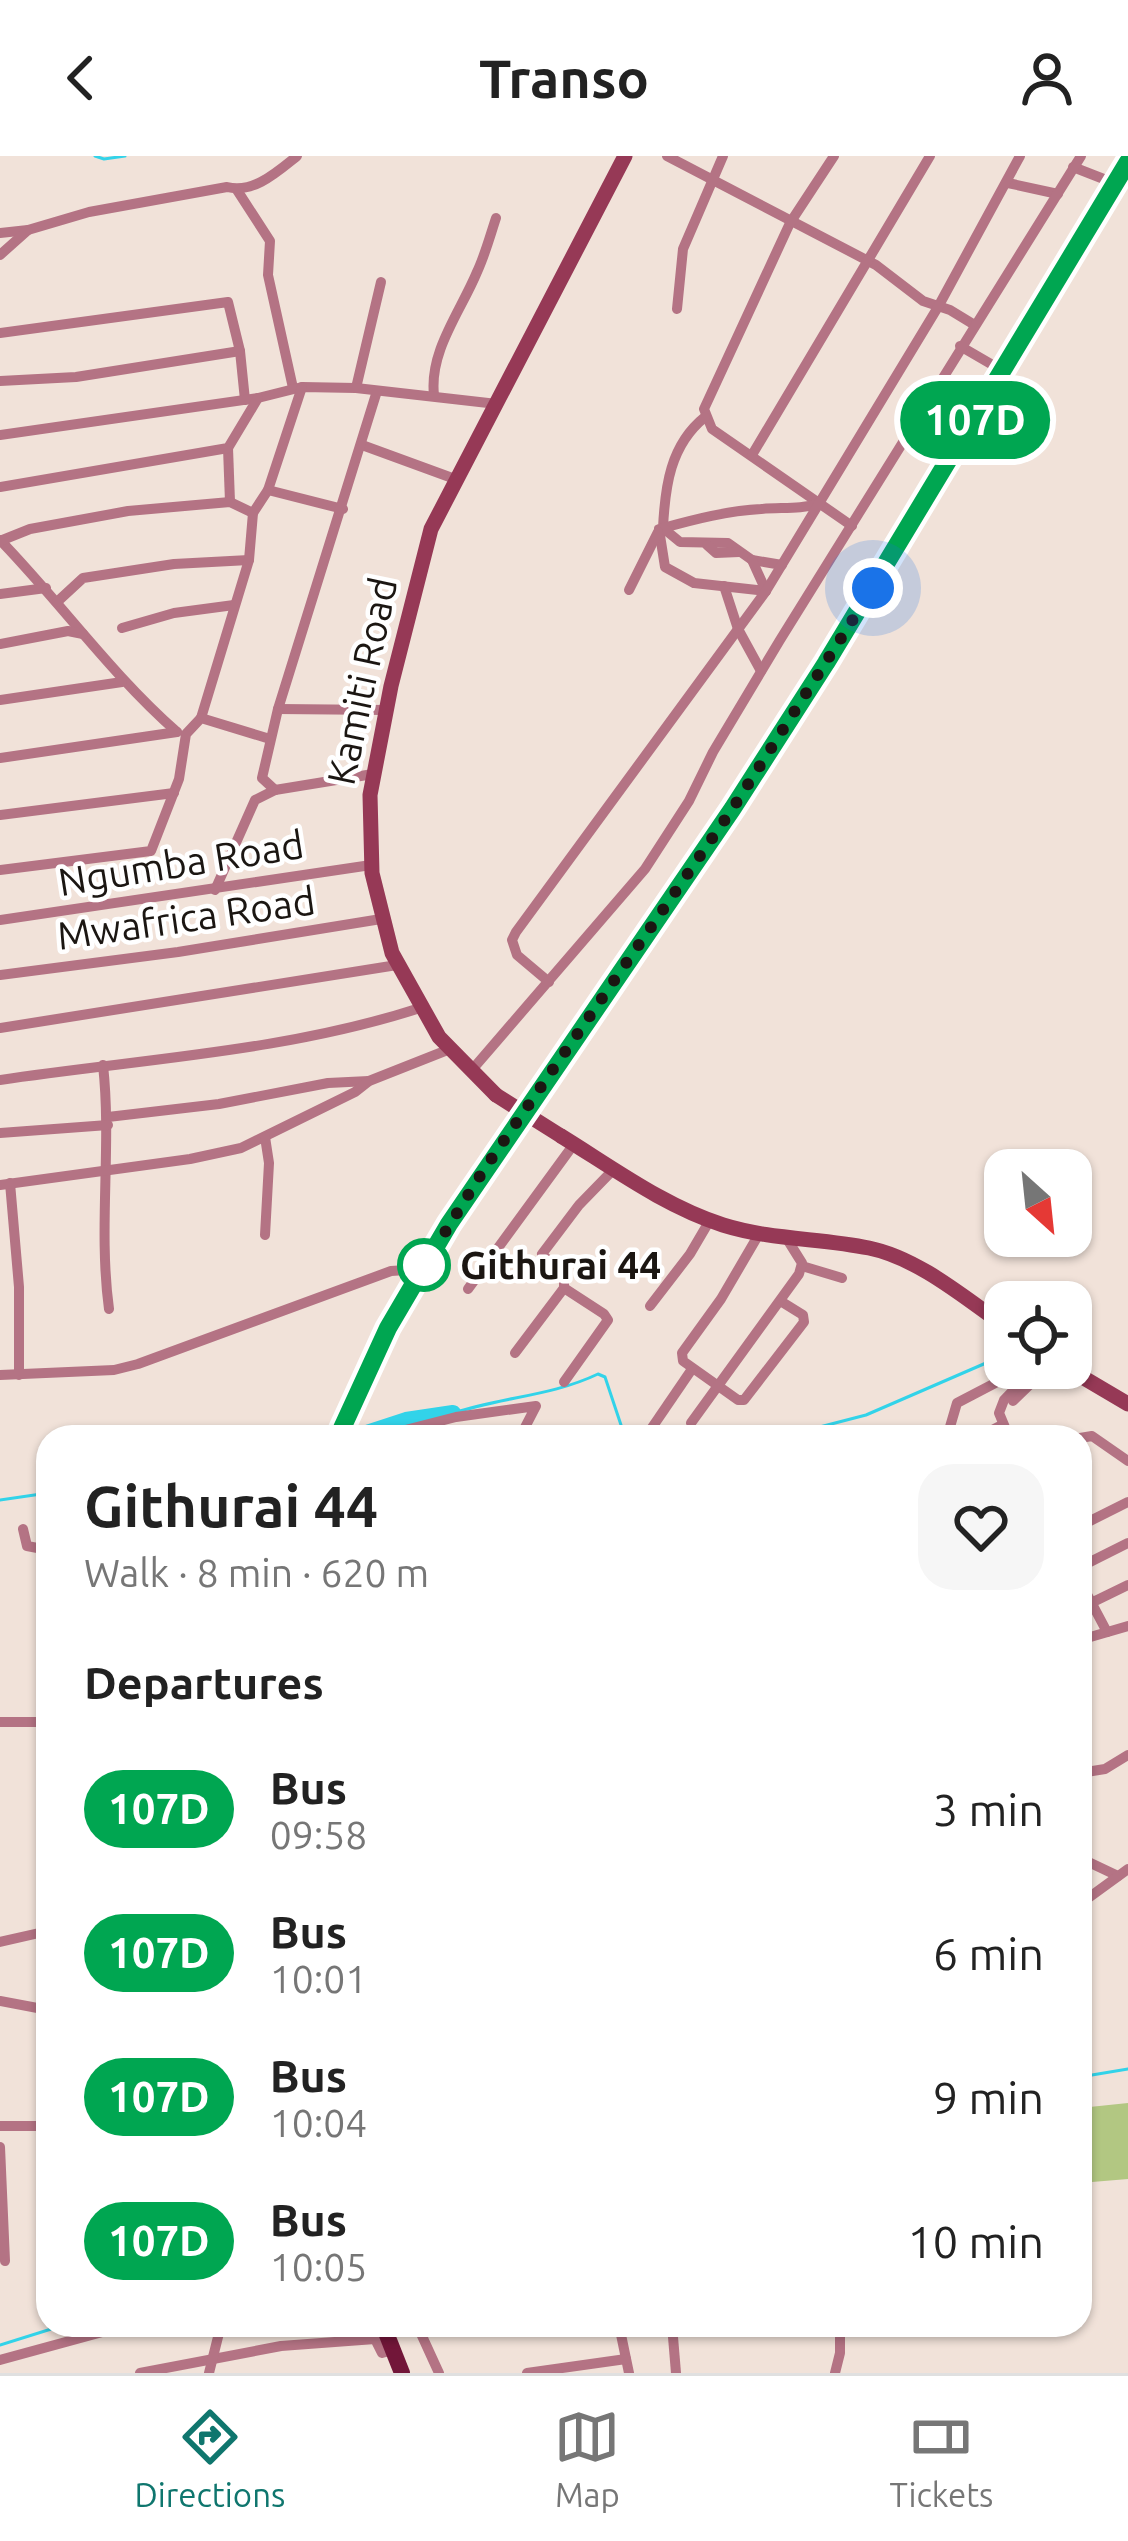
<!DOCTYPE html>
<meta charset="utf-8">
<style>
:root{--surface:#fff;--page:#f6f6f6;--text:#222;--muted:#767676;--line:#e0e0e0;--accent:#0f766e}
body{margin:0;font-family:Ubuntu,sans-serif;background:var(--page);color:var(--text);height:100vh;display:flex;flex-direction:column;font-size:45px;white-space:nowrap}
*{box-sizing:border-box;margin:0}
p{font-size:39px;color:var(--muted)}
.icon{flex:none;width:66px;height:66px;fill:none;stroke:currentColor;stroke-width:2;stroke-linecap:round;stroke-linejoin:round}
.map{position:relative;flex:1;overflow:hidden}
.sheet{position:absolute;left:36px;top:1269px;width:1056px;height:912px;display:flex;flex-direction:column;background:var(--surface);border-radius:36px;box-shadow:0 3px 9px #0004}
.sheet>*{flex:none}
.badge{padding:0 24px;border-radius:39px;font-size:42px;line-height:78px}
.needle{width:78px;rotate:153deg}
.controls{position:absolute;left:984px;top:993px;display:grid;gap:24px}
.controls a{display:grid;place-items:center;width:108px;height:108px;border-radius:24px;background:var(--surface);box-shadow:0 3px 9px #0004;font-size:60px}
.you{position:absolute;width:60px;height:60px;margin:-30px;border:9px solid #fff;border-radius:50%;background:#1a73e8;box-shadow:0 0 0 18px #1a73e833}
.map>.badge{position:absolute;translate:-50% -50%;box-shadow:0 0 0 6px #fff}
h2{padding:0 48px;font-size:45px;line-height:108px}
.round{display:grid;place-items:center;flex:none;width:126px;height:126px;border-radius:36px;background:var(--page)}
.head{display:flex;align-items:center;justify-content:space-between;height:204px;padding:0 48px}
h1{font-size:57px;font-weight:600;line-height:90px}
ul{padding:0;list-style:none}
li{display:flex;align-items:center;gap:36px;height:144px;padding:0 48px}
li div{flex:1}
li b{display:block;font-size:45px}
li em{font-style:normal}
li .badge{min-width:132px;font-weight:700;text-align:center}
header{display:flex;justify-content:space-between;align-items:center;height:156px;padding:0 48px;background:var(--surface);font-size:54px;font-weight:600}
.tabs{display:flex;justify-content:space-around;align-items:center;height:168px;border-top:3px solid var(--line);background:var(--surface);font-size:33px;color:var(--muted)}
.tabs a{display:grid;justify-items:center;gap:6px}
.tabs .selected{color:var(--accent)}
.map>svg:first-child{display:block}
.green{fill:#b2c782}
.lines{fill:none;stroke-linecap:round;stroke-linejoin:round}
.stream{stroke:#32d3e9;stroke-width:3}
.river{stroke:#32d3e9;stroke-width:16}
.minor{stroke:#b47384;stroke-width:10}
.secondary{stroke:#963956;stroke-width:15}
.primary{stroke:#721639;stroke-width:16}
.secondary-bridge{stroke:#963956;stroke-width:15}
.line-casing{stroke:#fff;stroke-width:27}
.line{stroke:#00a651;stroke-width:18}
.walk{stroke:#1b1612;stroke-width:12;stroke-dasharray:0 21.6}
.stop-dot{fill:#fff;stroke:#00a651;stroke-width:6}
.labels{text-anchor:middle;stroke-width:9;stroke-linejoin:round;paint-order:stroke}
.street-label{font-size:39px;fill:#1b1612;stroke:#fff}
.stop-label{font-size:39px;font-weight:bold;fill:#1b1612;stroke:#fff;text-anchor:start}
</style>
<header><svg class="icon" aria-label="back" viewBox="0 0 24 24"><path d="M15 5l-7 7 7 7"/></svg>Transo<svg class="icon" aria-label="person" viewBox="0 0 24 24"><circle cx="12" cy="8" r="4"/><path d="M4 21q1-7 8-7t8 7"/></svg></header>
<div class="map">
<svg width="1128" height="2217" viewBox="0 0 1128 2217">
<rect width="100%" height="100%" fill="#f1e2d9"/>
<path class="green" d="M1128,1947V2023L1080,2027V1952Z"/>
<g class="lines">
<g class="stream">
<path d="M95,0L104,3L125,0"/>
<path d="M454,1257C502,1241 552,1240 598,1218L605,1221L622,1272L621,1281"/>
<path d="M781,1281L866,1259L986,1207L996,1193L1005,1190"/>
<path d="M0,1344L48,1337"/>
<path d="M1080,1921L1128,1913"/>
<path d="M0,2189L64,2169"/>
</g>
<path class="river" d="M354,1281L406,1264L453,1257"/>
<g class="minor">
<path d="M667,0L876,109L923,145L950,154L973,168"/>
<path d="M834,0L790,67L704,253L712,273L852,370"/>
<path d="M1073,11L1114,27"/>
<path d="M1008,27L1058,38"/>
<path d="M237,34L270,85L268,119L293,232"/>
<path d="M0,77L28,74L89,56L227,31C253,38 277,16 297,0"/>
<path d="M0,99L28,74"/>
<path d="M677,153L683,93L723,0"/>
<path d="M0,177L228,146L240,195L245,244"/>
<path d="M960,190L1003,215"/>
<path d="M0,225L76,221L240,195"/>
<path d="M356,232L381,126"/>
<path d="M434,239C429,195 461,155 477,116C485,99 490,80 496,62"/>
<path d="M926,247L969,273"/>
<path d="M705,261C670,289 665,331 663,372L659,373L665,411L694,427L766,435"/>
<path d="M0,279L258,242L302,231L356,232L497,248"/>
<path d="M362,289L455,323"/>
<path d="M228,292L230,346"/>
<path d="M752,299L930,0"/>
<path d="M0,331L228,292L258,242"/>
<path d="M268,334L343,353"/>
<path d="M663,372C696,363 727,355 761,353C783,351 799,354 820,347"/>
<path d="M663,372L680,386L728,387L752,404L782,409"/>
<path d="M0,384C61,447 111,518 177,576"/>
<path d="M0,385L30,373L128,355L230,346L253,357"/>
<path d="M707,389L716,397L739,396"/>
<path d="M752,404L766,435"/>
<path d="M724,430L738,473L761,515"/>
<path d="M629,434L658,376"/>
<path d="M0,438L46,432"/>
<path d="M57,446L83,422L174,408L249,404"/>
<path d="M122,472L174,457L234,449"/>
<path d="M0,488L68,475L83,478"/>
<path d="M0,544L122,526"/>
<path d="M278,553L386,554"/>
<path d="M201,562L249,404L253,357L268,334L302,231"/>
<path d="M0,602L177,576"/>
<path d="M275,634L262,622L278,553L377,235"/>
<path d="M0,659L174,637"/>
<path d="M0,714L151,695L179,623L186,578L201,562L270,583"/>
<path d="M215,734L255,644L275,634L373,618"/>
<path d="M0,764L371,709"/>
<path d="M0,819L178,796L381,763"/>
<path d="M549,826L517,799L512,784L516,776L766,435L938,151L1020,0"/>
<path d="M0,872L397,809"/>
<path d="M103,909C112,990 98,1072 109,1153"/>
<path d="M471,915L645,713L689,645L713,596L780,484L1081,0"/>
<path d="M0,924C140,903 284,896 420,852"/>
<path d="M108,961L219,948L328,927L369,925"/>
<path d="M0,977L108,969"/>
<path d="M10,1027L19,1131V1219"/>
<path d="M0,1029L190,1003L241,992L355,936L369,925L450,893"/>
<path d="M759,1078L721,1143L682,1197L683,1205L738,1244H744L804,1166L803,1159L782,1146"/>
<path d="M265,1079L269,1007L265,981"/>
<path d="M802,1110L842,1122"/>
<path d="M468,1133L574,988"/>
<path d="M650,1150L690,1098L710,1064"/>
<path d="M515,1197L564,1132V1119L542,1098L579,1049L614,1013"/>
<path d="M0,1219L114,1214L138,1208L391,1115L406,1114L418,1120"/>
<path d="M564,1226L608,1164L604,1158L564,1132"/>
<path d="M1013,1245L1047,1212"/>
<path d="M691,1267L799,1118L802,1107L787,1083"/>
<path d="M649,1276L692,1213"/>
<path d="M378,1281L456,1261L536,1250L520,1281"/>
<path d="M947,1281L957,1247L1024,1212"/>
<path d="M979,1281L1002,1269"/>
<path d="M1009,1281L999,1257L1004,1244L1035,1212"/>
<path d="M1080,1282L1092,1280L1128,1305"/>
<path d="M1080,1370L1128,1346"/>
<path d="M23,1373L27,1390L48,1394"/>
<path d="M1080,1411L1128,1387"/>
<path d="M1080,1425L1107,1476"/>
<path d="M1091,1447L1128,1429"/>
<path d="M1080,1484L1128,1470"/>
<path d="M0,1566H48"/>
<path d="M1080,1617L1105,1613L1128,1599"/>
<path d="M1080,1702L1118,1720"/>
<path d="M1080,1748L1128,1713"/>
<path d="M0,1786L48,1775"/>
<path d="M0,1845L48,1854"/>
<path d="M0,1970H48"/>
<path d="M0,1991L5,2105"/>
<path d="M417,2169L439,2217"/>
<path d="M619,2169L629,2217"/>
<path d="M672,2169L676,2217"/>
<path d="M799,2169V2176"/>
<path d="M421,2177L482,2169"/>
<path d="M0,2204L128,2169"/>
<path d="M140,2217L281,2190L375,2183L382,2197L393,2194"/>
<path d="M209,2217L221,2169"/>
<path d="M527,2217L626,2203"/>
<path d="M835,2217L840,2197V2169"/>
</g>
<g class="secondary">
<path d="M496,939L439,881L392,797L372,717L370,639L391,530L431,373L625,0"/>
<path d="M561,980C613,1012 664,1050 723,1069C771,1084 821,1082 869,1092C918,1102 965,1142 1005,1170"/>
<path d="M1067,1212L1128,1248"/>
</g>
<g class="primary">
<path d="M338,1281L389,1171L449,1068L733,652L826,507L1128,5"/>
<path d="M383,2169L402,2217"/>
</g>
<path class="secondary-bridge" d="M496,939L561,980"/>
</g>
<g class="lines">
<defs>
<path id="line" d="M338,1281L388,1172L449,1068L733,652L826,507L1128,6"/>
</defs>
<use href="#line" class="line-casing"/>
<use href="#line" class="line"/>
<path class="walk" d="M424,1109L418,1120L483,1015L733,652L873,432"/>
</g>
<circle class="stop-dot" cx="424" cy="1109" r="24"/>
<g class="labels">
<g class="street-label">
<text transform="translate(362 525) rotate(-78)" y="14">Kamiti Road</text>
<text transform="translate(181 707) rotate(-9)" y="14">Ngumba Road</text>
<text transform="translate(186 762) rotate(-8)" y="14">Mwafrica Road</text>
</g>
<g class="stop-label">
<text x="460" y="1123">Githurai 44</text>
</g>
</g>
</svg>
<div class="controls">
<a><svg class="needle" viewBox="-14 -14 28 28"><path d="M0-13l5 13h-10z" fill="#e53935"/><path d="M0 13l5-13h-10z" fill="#767676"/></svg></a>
<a><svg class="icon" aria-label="locate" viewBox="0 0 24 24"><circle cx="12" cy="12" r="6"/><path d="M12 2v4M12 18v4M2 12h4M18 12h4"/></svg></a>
</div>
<div class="you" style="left:873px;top:432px"></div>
<b class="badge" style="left:975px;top:264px;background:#00a651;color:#fff">107D</b>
<section class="sheet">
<div class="head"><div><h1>Githurai 44</h1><p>Walk · 8 min · 620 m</p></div><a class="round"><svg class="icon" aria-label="heart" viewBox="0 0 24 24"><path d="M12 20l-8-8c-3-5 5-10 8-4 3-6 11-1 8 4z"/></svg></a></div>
<h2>Departures</h2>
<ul>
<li><span class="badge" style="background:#00a651;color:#fff">107D</span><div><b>Bus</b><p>09:58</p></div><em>3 min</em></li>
<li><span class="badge" style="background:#00a651;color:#fff">107D</span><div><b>Bus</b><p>10:01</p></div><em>6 min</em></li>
<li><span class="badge" style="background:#00a651;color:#fff">107D</span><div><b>Bus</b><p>10:04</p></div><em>9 min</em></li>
<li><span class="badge" style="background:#00a651;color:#fff">107D</span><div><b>Bus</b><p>10:05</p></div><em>10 min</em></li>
</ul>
</section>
</div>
<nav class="tabs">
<a class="selected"><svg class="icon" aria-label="directions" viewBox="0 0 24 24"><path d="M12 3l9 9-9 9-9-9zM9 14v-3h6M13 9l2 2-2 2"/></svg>Directions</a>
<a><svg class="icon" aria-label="map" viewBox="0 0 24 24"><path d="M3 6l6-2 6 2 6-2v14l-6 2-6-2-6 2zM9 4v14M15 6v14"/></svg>Map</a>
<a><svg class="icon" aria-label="tickets" viewBox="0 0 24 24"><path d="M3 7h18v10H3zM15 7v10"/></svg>Tickets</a>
</nav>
